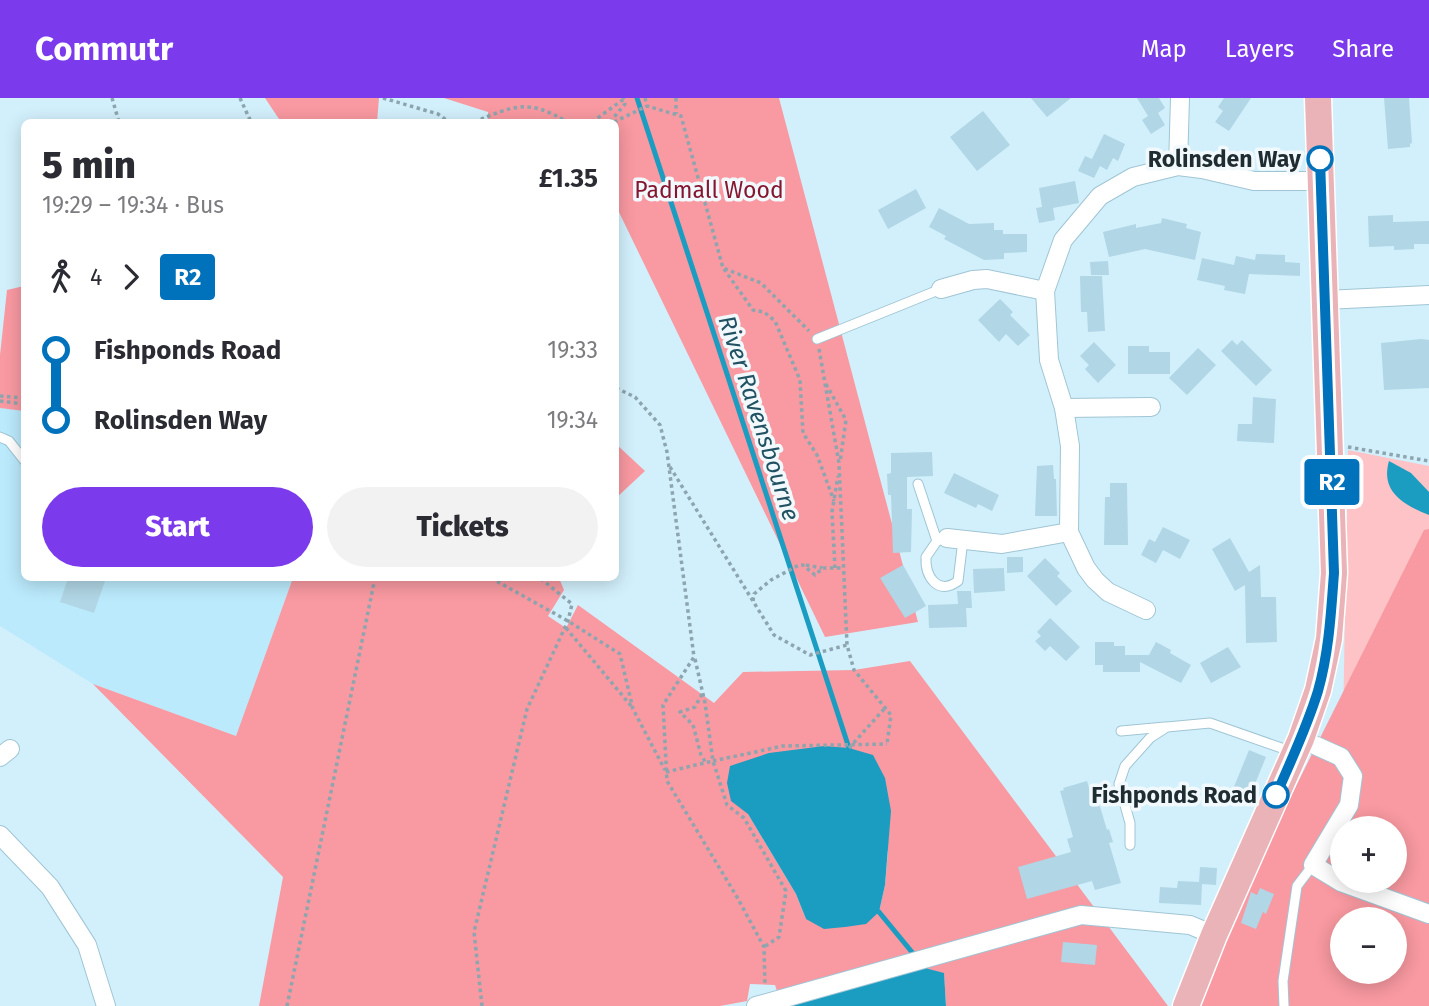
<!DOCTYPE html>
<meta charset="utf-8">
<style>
:root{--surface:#fff;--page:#f2f2f3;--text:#2b2b33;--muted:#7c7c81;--accent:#7c3aed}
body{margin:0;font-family:"Fira Sans",sans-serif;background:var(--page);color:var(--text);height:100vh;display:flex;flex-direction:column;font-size:26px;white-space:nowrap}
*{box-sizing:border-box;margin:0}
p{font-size:23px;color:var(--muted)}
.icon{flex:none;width:38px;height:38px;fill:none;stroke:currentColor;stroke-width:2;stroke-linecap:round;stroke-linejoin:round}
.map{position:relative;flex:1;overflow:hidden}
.details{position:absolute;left:21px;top:21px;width:598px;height:462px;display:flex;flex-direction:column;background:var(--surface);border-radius:10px;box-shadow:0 4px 18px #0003}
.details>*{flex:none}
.badge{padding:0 14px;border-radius:5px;font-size:24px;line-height:46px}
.buttons{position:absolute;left:1330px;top:718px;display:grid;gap:14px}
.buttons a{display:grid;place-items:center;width:77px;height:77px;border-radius:50%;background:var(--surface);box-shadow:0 4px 18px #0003;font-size:35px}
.map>.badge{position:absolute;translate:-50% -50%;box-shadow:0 0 0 4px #fff}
.legs{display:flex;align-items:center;gap:10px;height:77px;padding:0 21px;font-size:23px}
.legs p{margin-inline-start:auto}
.head{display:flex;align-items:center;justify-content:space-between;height:119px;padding:0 21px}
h1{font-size:38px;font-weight:800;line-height:52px}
.primary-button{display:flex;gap:14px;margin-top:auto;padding:14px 21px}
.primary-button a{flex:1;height:80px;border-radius:42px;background:var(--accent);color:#fff;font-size:28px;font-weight:800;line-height:80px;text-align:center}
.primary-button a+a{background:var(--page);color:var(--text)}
ul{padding:0 21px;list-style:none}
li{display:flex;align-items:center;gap:24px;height:70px;font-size:26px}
li i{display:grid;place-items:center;width:10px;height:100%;margin:0 9px;background:currentColor}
li i::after{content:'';width:18px;height:18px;margin:-9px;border:5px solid;border-radius:50%;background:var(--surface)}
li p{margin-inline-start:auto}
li:first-child i{background:linear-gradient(#0000 50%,currentColor 0)}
li:last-child i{background:linear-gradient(currentColor 50%,#0000 0)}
header{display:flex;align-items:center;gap:42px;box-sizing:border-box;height:98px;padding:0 35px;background:var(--accent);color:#fff}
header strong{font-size:33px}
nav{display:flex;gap:38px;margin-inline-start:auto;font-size:24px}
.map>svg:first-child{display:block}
.built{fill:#bbeafc}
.green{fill:#fec3c6}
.forest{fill:#f999a1;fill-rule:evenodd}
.water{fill:#1b9dc2}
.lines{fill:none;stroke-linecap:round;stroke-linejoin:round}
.stream{stroke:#1b9dc2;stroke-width:5}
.building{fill:#b1d6e5}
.service-casing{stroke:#a0c5d4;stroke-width:11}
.minor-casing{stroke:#a0c5d4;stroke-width:20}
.primary-casing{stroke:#fff;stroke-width:29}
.path{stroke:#8da5ae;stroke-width:3.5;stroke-dasharray:3.5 3.5;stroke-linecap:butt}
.service{stroke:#fff;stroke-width:9}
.minor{stroke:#fff;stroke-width:18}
.primary{stroke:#eab3b8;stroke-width:26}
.path-bridge{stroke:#8da5ae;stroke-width:3.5;stroke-dasharray:3.5 3.5;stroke-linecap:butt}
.line-1-casing{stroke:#fff;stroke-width:16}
.line-1{stroke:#0072bc;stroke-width:10}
.stop-1-dot{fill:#fff;stroke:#0072bc;stroke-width:3.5}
.labels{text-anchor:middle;stroke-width:7;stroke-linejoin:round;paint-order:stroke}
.stop-label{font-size:23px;font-weight:bold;fill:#1f2d33;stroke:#f1f9fc;text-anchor:end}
.park-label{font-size:23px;fill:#86162f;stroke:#f1f9fc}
.water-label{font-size:24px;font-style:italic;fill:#215162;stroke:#f1f9fc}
</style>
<header>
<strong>Commutr</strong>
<nav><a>Map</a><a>Layers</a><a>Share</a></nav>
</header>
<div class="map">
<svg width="1429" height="908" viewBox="0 0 1429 908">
<rect width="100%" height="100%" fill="#d2f0fc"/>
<path class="built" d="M0,310L24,313V480H293L236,638L93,586L0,528Z"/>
<path class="green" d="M1348,352L1429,368V616L1343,625Z"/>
<g class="forest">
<path d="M265,0H379L377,24H281Z"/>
<path d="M444,0H779L918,524L825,539L616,108V24H488V14Z"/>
<path d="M24,188V313L0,310V257L7,192Z"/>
<path d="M616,346L645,373L616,400Z"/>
<path d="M1429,431V908H1186L1424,432ZM1342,730H1395V782H1342ZM1342,821H1395V873H1342Z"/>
<path d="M293,480H559L564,492L548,518L566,530L578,507L714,605L743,574L854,572L910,563L1168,908H946L944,876L925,870L920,854L777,893L775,887L750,886L747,903L720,908H259L283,779L93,586L236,638ZM748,716L888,753L885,787L879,814L806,821L796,796Z"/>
</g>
<g class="water">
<path d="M1389,363L1411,375L1429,394V417C1404,407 1380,394 1389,363Z"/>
<path d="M824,648L849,650L873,657L885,680L891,713L885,787L879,814L866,826L845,829L824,831L806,821L796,796L748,716L731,703L727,685L730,668L769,655Z"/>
<path d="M925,870L944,875L946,908H791Z"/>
</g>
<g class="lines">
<g class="stream">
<path d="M637,0L849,650"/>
<path d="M879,814L925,870"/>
</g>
</g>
<g class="building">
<path d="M1031,0H1071L1047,19Z"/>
<path d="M1137,0H1159L1165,10L1158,15L1165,27L1151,36L1142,22L1148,18Z"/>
<path d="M1224,0H1251L1229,33L1215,24L1223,13L1218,9Z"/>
<path d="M1384,0H1409L1412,45L1410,46V49L1388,51Z"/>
<path d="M983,13L1010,47L977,73L950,39Z"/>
<path d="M1104,36L1125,46L1118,63L1113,60L1107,72L1100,68L1094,80L1078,73L1085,58L1092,61Z"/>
<path d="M1075,83L1079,105L1053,110L1055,122L1039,125L1036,110L1042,109L1039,90Z"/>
<path d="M916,91L926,110L888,131L878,112Z"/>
<path d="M939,110L969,126L994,125V132H1003V136H1027V154L1004,155V161L984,162L944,141L946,138L929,129Z"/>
<path d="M1393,117V124L1429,123V146H1414V151L1394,152V148L1369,149L1368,118Z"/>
<path d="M1162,120L1187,126L1186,130L1201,134L1195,162L1145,151L1109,159L1103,134L1136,126V130L1161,125Z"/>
<path d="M1256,156L1285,157V164L1300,165V178L1249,176L1245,196L1224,192L1225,188L1197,182L1202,160L1234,167L1236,158L1255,162Z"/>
<path d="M1108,163L1109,177H1091L1090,164Z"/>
<path d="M1080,178H1102L1105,233L1088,234L1087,214H1081Z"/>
<path d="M1000,201L1013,214L1010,217L1030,237L1018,248L1006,236L999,244L978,222Z"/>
<path d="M1421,241L1429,242V290L1384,292L1381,245Z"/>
<path d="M1232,242L1237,247L1242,242L1272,272L1256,288L1221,253Z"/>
<path d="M1094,244L1116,267L1098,285L1085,271L1089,267L1080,258Z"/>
<path d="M1128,248H1149V254H1170V276H1128Z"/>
<path d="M1198,250L1216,267L1187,297L1169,280Z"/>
<path d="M1253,299L1276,301L1274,345L1237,343L1238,326H1252Z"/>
<path d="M932,354L933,378L907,379V411H912L911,454L893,455L891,397H888L887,376L891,375V355Z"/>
<path d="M1053,367L1054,381H1056L1057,418H1035L1037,368Z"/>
<path d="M954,375L999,397L992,413L978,406L976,410L944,395Z"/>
<path d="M1110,385H1127L1128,447H1104L1105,399H1110Z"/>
<path d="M1163,429L1190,442L1180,461L1163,452L1156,465L1141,457L1149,441L1155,444Z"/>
<path d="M1230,440L1249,474L1260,467L1261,499H1276L1277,544L1246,545L1245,487L1235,493L1212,451Z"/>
<path d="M1007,459H1023V474L1007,475Z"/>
<path d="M1045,460L1060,475L1057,478L1072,493L1056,508L1027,478Z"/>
<path d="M903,467L926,508L905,520L880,480Z"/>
<path d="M1004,470L1005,493L974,495L973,471Z"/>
<path d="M68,480H106L94,515L60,504Z"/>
<path d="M957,493H971L972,510H966L967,529L929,530L928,507L958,506Z"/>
<path d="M1050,520L1080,549L1066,563L1050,548L1045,553L1035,543L1041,538L1037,534Z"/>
<path d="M1095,544H1114V548H1125V557H1149L1156,544L1171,552L1170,555L1191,567L1181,585L1140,564V574H1103V567H1095Z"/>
<path d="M1228,549L1241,569L1211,585L1200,565Z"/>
<path d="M1249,652L1266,659L1248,703L1231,696Z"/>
<path d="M1087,683L1090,693L1095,692L1107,732L1109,731L1113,744L1109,745L1121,785L1095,792L1092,783L1027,801L1018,769L1071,754L1067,741L1073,739L1060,693L1064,692L1063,690Z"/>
<path d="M1200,769L1217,770L1216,787L1202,786L1201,807L1159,805L1160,789L1177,790L1178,783L1199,784Z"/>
<path d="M1260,790L1274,796L1266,816L1263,814L1256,831L1241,825L1251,794L1257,797Z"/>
<path d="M1063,844L1097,847L1095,867L1061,864Z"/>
</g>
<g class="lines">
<defs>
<g id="service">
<path d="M817,241L941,191"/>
<path d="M0,339L9,343L24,362"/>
<path d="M918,386L937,443"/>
<path d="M947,440L937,443L926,459C925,479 938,498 958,483L963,442"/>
<path d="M1121,633L1165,629"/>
<path d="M1130,747V725L1119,686L1125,668L1150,640L1167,629L1210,625L1293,654"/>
<path d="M1284,908L1283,883L1297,788L1313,767"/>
</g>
<g id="minor">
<path d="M1178,68L1180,0"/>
<path d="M941,191L973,182L987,181L1045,193"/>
<path d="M1325,202L1429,197"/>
<path d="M1064,310L1151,309"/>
<path d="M947,440L1002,446L1069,434"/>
<path d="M1146,512L1108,494L1095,482L1086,470L1069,434L1070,348L1064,310L1049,262L1045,193L1063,142L1100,98L1133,79L1178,68L1202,71L1254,83H1320"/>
<path d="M1301,641L1341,659L1353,678L1349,707L1313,767L1341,784L1429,816"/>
<path d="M0,659L10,651"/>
<path d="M0,737L50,789L87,847L106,908"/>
<path d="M756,908L1081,817L1190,827L1214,837"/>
</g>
<path id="primary" d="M1186,908L1214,837L1301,641L1318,592L1329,541L1334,475L1318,0"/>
</defs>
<use href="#service" class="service-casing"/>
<use href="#minor" class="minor-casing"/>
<use href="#primary" class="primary-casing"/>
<g class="path">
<path d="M112,0L119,24"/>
<path d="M240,0L251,24"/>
<path d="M383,0L438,16L449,24"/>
<path d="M645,0L647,8L681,18L723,170L761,185L809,233"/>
<path d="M676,0V16"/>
<path d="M474,24C514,8 528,0 567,24"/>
<path d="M592,24L624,1"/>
<path d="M610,24L625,6L623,0"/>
<path d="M614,24L647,8"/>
<path d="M724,171L753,212L764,214L775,223L800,282L803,335L817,357L834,403"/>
<path d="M819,251L839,365L847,547L854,572L891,617L887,646"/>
<path d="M826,286L846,322L840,364"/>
<path d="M616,290L635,299L660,327L667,354L694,559L663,607L667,683L737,799L764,849L765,888"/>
<path d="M0,298L24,300"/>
<path d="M0,303L24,306"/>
<path d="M1348,349L1429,363"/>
<path d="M670,369L774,537L810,557L847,547"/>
<path d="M806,467L822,470"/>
<path d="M835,470L832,414L838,378"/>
<path d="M491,480L568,523L620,556L633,611L665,672"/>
<path d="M753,503L754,496L771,482L799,467H803L815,477L823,470H843"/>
<path d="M566,530L632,609"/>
<path d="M695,561L705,605L713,663L727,707L744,720L786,793L779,839L764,849"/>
<path d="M702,596L695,609L680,614L693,627L701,657L706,665"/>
<path d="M849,650L885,610"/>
<path d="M666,674L713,663"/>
<path d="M287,908L375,480"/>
<path d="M482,908L474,834L527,611L568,523L572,506L540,480"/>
</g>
<use href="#service" class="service"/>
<use href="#minor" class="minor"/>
<use href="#primary" class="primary"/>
<path class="path-bridge" d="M713,663L783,648L887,646"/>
</g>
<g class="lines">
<defs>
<path id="line-1" d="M1276,697C1291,663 1307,629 1318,593C1329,554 1331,515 1334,475L1320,61"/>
</defs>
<use href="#line-1" class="line-1-casing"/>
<use href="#line-1" class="line-1"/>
</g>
<g class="stop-1-dot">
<circle cx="1320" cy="61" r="12"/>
<circle cx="1276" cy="697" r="12"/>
</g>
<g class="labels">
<g class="stop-label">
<text x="1301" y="69">Rolinsden Way</text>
<text x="1257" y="705">Fishponds Road</text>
</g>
<g class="park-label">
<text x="709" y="100">Padmall Wood</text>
</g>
<g class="water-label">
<text transform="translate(759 320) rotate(72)" y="8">River Ravensbourne</text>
</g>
</g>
</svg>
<div class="buttons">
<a>+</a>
<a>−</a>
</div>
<b class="badge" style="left:1332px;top:384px;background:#0072bc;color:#fff">R2</b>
<section class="details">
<div class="head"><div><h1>5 min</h1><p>19:29 – 19:34 · Bus</p></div><b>£1.35</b></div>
<div class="legs"><svg class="icon" aria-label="walk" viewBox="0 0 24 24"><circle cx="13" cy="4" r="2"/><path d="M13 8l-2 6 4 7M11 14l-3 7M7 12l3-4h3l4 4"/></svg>4<svg class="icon" aria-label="forward" viewBox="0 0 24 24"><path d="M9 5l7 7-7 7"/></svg><b class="badge" style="background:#0072bc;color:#fff">R2</b></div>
<ul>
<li><i style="color:#0072bc"></i><b>Fishponds Road</b><p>19:33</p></li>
<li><i style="color:#0072bc"></i><b>Rolinsden Way</b><p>19:34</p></li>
</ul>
<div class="primary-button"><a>Start</a><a>Tickets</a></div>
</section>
</div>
